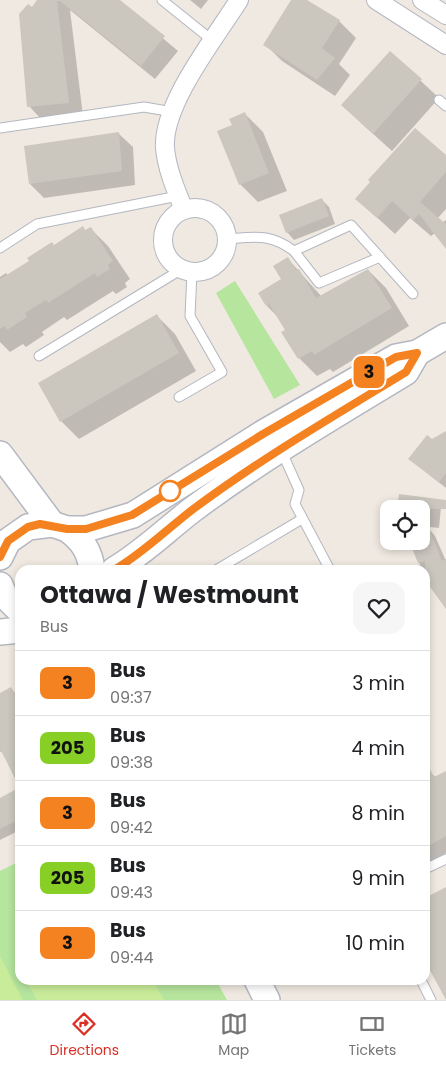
<!DOCTYPE html>
<style>
:root{--surface:#fff;--page:#f6f6f6;--text:#202124;--muted:#757577;--line:#e0e0e0;--accent:#d93025}
body{margin:0;font-family:Poppins,sans-serif;background:var(--page);color:var(--text);height:100vh;display:flex;flex-direction:column;font-size:19px;white-space:nowrap}
*{box-sizing:border-box;margin:0}
p{font-size:16px;color:var(--muted)}
.icon{flex:none;width:28px;height:28px;fill:none;stroke:currentColor;stroke-width:2;stroke-linecap:round;stroke-linejoin:round}
.map{position:relative;flex:1;overflow:hidden}
.details{position:absolute;left:15px;top:565px;width:415px;height:420px;display:flex;flex-direction:column;background:var(--surface);border-radius:15px;box-shadow:0 2px 8px #0003}
.details>*{flex:none}
.badge{padding:0 10px;border-radius:8px;font-size:18px;line-height:32px}
.fabs{position:absolute;left:380px;top:500px;display:grid;gap:10px}
.fabs a{display:grid;place-items:center;width:50px;height:50px;border-radius:10px;background:var(--surface);box-shadow:0 2px 8px #0003;font-size:25px}
.map>.badge{position:absolute;translate:-50% -50%;box-shadow:0 0 0 2px #fff}
.round{display:grid;place-items:center;flex:none;width:52px;height:52px;border-radius:15px;background:var(--page)}
.headline{display:flex;align-items:center;justify-content:space-between;height:85px;padding:0 25px}
h1{font-size:24px;font-weight:700;line-height:38px}
ul{padding:0;list-style:none}
li{display:flex;align-items:center;gap:15px;height:65px;padding:0 25px;border-top:1px solid var(--line)}
li div{flex:1}
li b{display:block;font-size:19px}
li em{font-style:normal}
li .badge{min-width:55px;font-weight:700;text-align:center}
.tabs{display:flex;justify-content:space-around;align-items:center;height:70px;border-top:1px solid var(--line);background:var(--surface);font-size:14px;color:var(--muted)}
.tabs a{display:grid;justify-items:center;gap:2px}
.tabs .active{color:var(--accent)}
.map>svg:first-child{display:block}
.green{fill:#b6e59e}
.pitch{fill:#c9ec9a}
.shadow{fill:#0003}
.building{fill:#cbc7bf}
.lines{fill:none;stroke-linecap:round;stroke-linejoin:round}
.lane-casing{stroke:#b4b7c1;stroke-width:11}
.street-casing{stroke:#b4b7c1;stroke-width:20}
.secondary-casing{stroke:#b4b7c1;stroke-width:28}
.lane{stroke:#fff;stroke-width:9}
.street{stroke:#fff;stroke-width:18}
.secondary{stroke:#fff;stroke-width:25}
.line-casing{stroke:#fff;stroke-width:11}
.line{stroke:#f58220;stroke-width:8}
.stop-dot{fill:#fff;stroke:#f58220;stroke-width:2.5}
</style>
<div class="map">
<svg width="446" height="1000" viewBox="0 0 446 1000">
<rect width="100%" height="100%" fill="#efe9e1"/>
<g class="green">
<path d="M235,281L300,385L274,399L216,293Z"/>
<path d="M20,861V980H216L227,1000H0V871Z"/>
</g>
<g class="pitch">
<path d="M0,956L23,1000H0Z"/>
<path d="M26,980H153L164,1000H37Z"/>
</g>
<g class="shadow">
<path d="M47,0L120,2L178,51L155,79L70,10L83,116L42,120L29,106L32,8Z"/>
<path d="M190,0H208L201,9Z"/>
<path d="M292,0H304L339,21L356,38L339,64L350,75L335,96L282,61L265,44Z"/>
<path d="M390,52L439,98L392,151L361,123Z"/>
<path d="M245,114L263,132L287,191L258,202L240,184L234,126Z"/>
<path d="M119,134L133,147L135,185L44,198L30,184Z"/>
<path d="M446,157V209L437,219L442,223L446,220V247L435,233L431,236L410,218L395,234L357,199Z"/>
<path d="M322,200L329,207L335,224L294,240L287,232Z"/>
<path d="M90,228L108,246L130,279L125,283L127,287L116,294L113,291L67,320L64,317L42,332L44,335L26,347L23,344L10,352L0,342V277L6,273L8,276L54,246Z"/>
<path d="M288,259L321,296L368,270L386,288L409,326L333,372L330,369L317,376L299,358L283,332L287,330L280,319L267,306L283,279Z"/>
<path d="M157,316L175,334L196,371L79,439L61,421Z"/>
<path d="M446,433V488L409,459Z"/>
<path d="M441,507L439,528L421,526V509Z"/>
<path d="M428,528L435,536L446,561V607L425,578V570H422L410,541H421V531Z"/>
<path d="M11,688L20,700V830L0,840V799L20,789L2,751L0,752V694Z"/>
<path d="M430,772L441,782L446,792V853L425,864V774Z"/>
</g>
<g class="building">
<path d="M37,0H57L69,103L27,107L19,14L28,4L32,7Z"/>
<path d="M59,0H120L165,36L141,66Z"/>
<path d="M291,0H307L340,20L322,48L335,58L317,80L263,45Z"/>
<path d="M390,51L422,79L373,134L341,105Z"/>
<path d="M245,112L269,173L239,185L217,131L232,125L229,119Z"/>
<path d="M415,128L446,155V172L420,202L446,224V249L419,214L413,220L392,201L377,218L355,199L370,182L368,180Z"/>
<path d="M119,132L122,171L29,184L24,146Z"/>
<path d="M322,198L329,216L286,233L279,215Z"/>
<path d="M83,226L85,230L91,227L113,261L108,265L110,269L97,277L95,273L48,303L46,300L25,313L27,317L7,330L5,326L0,329V279L29,261L27,258L52,242L54,245Z"/>
<path d="M288,257L296,270L299,269L316,298L368,269L392,308L314,355L312,351L298,359L281,332L285,330L269,304L266,306L258,293L281,279L273,266Z"/>
<path d="M157,314L179,353L60,422L38,383Z"/>
<path d="M446,431V473L439,482L408,459L427,435L432,439Z"/>
<path d="M399,494L446,500V509H397Z"/>
<path d="M422,511L442,561L446,559V609L425,580V561L418,563L409,541H421Z"/>
<path d="M11,687L20,704V819L0,829V798L20,787L0,749V693Z"/>
<path d="M425,760L434,777L446,771V836L425,848Z"/>
<path d="M446,887V1000L425,961V898Z"/>
</g>
<g class="lines">
<defs>
<g id="lane">
<path d="M162,0L213,41"/>
<path d="M439,100L446,106"/>
<path d="M0,128L144,107L173,112"/>
<path d="M227,239C255,237 270,233 294,251L351,225L413,294"/>
<path d="M0,248L37,224L178,196"/>
<path d="M294,251L319,283L380,257"/>
<path d="M39,356L182,269"/>
<path d="M179,397L222,372L190,316L192,272"/>
<path d="M281,450L299,490L295,504L330,570"/>
<path d="M216,570L302,519"/>
<path d="M425,869L446,859"/>
<path d="M421,980L431,1000"/>
</g>
<g id="street">
<path d="M376,0L446,45"/>
<path d="M422,0L446,15"/>
<circle cx="195" cy="240" r="32"/>
<path d="M184,210C176,190 167,170 165,148C162,104 216,37 239,0"/>
</g>
<g id="secondary">
<path d="M0,454L52,524"/>
<path d="M67,529C82,540 90,551 92,570"/>
<path d="M0,557L8,541L28,527L52,524L67,529H86L133,515L263,433L396,357L417,353L446,336"/>
<path d="M114,570C143,553 166,530 192,510C260,459 334,416 406,372L417,353"/>
<path d="M0,585L4,595L20,611"/>
<path d="M0,632L20,630"/>
<path d="M257,980L267,1000"/>
</g>
</defs>
<use href="#lane" class="lane-casing"/>
<use href="#street" class="street-casing"/>
<use href="#secondary" class="secondary-casing"/>
<use href="#lane" class="lane"/>
<use href="#street" class="street"/>
<use href="#secondary" class="secondary"/>
</g>
<g class="lines">
<defs>
<path id="line" d="M0,557L8,541L28,527L40,524L67,529H86L132,515L263,434L396,357L417,353L406,372C334,416 260,459 192,510C166,530 143,553 114,570"/>
</defs>
<use href="#line" class="line-casing"/>
<use href="#line" class="line"/>
</g>
<circle class="stop-dot" cx="170" cy="491" r="10"/>
</svg>
<div class="fabs">
<a><svg class="icon" aria-label="locate" viewBox="0 0 24 24"><circle cx="12" cy="12" r="6"/><path d="M12 2v4M12 18v4M2 12h4M18 12h4"/></svg></a>
</div>
<b class="badge" style="left:369px;top:372px;background:#f58220;color:#111">3</b>
<section class="details">
<div class="headline"><div><h1>Ottawa / Westmount</h1><p>Bus</p></div><a class="round"><svg class="icon" aria-label="heart" viewBox="0 0 24 24"><path d="M12 20l-8-8c-3-5 5-10 8-4 3-6 11-1 8 4z"/></svg></a></div>
<ul>
<li><span class="badge" style="background:#f58220;color:#111">3</span><div><b>Bus</b><p>09:37</p></div><em>3 min</em></li>
<li><span class="badge" style="background:#87cf25;color:#111">205</span><div><b>Bus</b><p>09:38</p></div><em>4 min</em></li>
<li><span class="badge" style="background:#f58220;color:#111">3</span><div><b>Bus</b><p>09:42</p></div><em>8 min</em></li>
<li><span class="badge" style="background:#87cf25;color:#111">205</span><div><b>Bus</b><p>09:43</p></div><em>9 min</em></li>
<li><span class="badge" style="background:#f58220;color:#111">3</span><div><b>Bus</b><p>09:44</p></div><em>10 min</em></li>
</ul>
</section>
</div>
<nav class="tabs">
<a class="active"><svg class="icon" aria-label="directions" viewBox="0 0 24 24"><path d="M12 3l9 9-9 9-9-9zM9 14v-3h6M13 9l2 2-2 2"/></svg>Directions</a>
<a><svg class="icon" aria-label="map" viewBox="0 0 24 24"><path d="M3 6l6-2 6 2 6-2v14l-6 2-6-2-6 2zM9 4v14M15 6v14"/></svg>Map</a>
<a><svg class="icon" aria-label="tickets" viewBox="0 0 24 24"><path d="M3 7h18v10H3zM15 7v10"/></svg>Tickets</a>
</nav>
